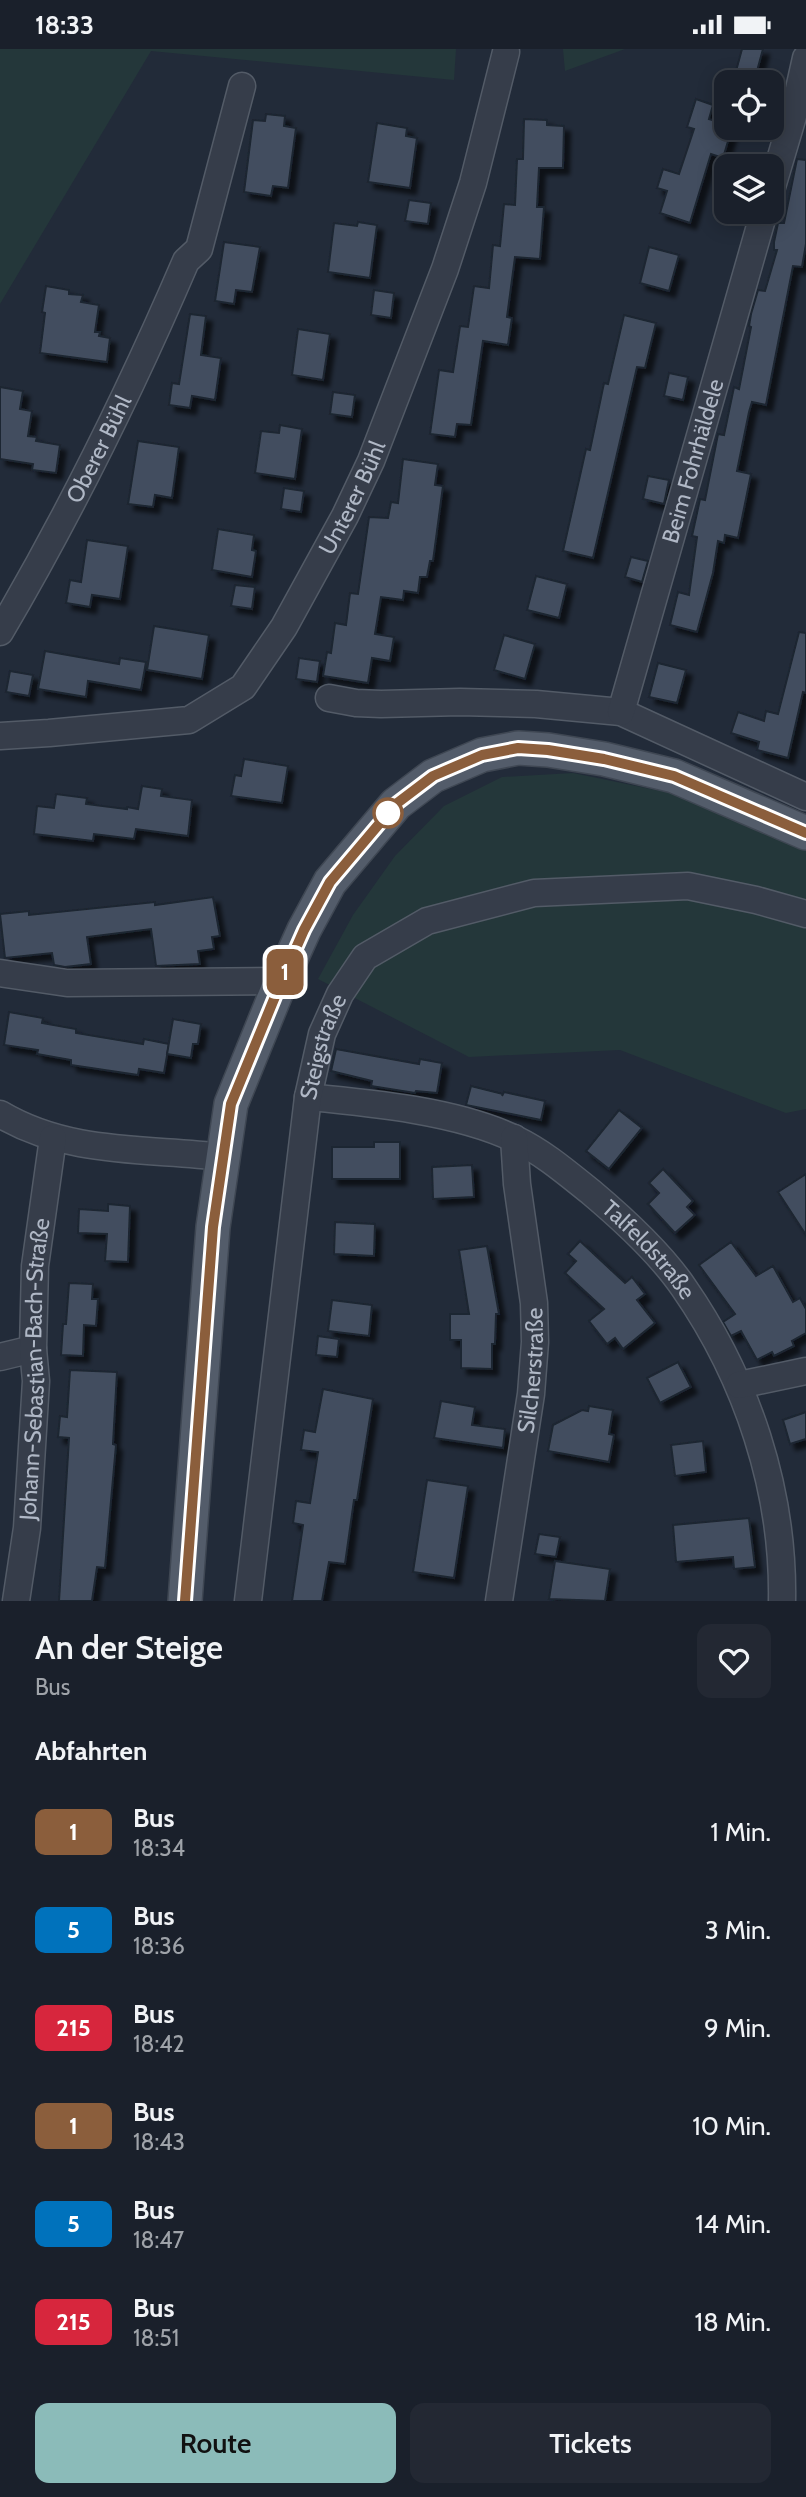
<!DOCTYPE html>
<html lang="de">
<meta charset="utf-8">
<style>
:root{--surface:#1a202b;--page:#232833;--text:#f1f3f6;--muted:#9fa3a9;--line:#383e47;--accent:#8bbbb9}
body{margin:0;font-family:Cabin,sans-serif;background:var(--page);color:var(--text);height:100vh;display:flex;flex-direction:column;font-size:26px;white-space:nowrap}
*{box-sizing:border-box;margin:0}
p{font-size:23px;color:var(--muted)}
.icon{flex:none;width:38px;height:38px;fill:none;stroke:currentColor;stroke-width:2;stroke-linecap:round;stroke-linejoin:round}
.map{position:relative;height:1552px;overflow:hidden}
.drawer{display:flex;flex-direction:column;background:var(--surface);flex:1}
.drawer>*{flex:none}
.badge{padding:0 14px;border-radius:10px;font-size:24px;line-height:46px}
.fabs{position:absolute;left:714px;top:21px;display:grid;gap:14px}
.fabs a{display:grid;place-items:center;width:70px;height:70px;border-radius:14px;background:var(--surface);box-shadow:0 4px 18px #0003,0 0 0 2px var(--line);font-size:35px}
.map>.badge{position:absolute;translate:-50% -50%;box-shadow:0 0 0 4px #fff}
h2{padding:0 35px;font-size:26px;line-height:63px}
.round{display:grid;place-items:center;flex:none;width:74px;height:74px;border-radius:14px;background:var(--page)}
.headline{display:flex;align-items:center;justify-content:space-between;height:119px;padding:0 35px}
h1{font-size:33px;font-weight:600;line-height:52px}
.button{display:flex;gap:14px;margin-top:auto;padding:14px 35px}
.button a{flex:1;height:80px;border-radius:14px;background:var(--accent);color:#111;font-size:28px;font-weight:600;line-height:80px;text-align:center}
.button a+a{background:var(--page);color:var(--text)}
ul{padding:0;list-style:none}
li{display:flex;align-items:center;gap:21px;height:98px;padding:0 35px}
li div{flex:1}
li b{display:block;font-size:26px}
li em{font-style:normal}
li .badge{min-width:77px;font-weight:700;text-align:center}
.status{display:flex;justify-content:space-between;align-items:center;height:49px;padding:0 35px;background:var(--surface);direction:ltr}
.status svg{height:19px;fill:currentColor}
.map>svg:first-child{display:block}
.green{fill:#24373a}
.building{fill:#434e5e;stroke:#1d2530;stroke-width:2;filter:url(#shadow)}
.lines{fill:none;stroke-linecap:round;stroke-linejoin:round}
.minor-casing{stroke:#535b67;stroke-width:29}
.major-casing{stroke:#3f4753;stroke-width:36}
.minor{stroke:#363d4a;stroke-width:26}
.major{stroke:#535c6a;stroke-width:33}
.line-casing{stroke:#fff;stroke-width:16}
.line{stroke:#8b5e3c;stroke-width:10}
.stop-dot{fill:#fff;stroke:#8b5e3c;stroke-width:3.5}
.labels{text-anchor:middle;stroke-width:7;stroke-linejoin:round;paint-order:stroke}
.street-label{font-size:23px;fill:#b0b8c6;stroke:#1b232e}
</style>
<div class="status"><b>18:33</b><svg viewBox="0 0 49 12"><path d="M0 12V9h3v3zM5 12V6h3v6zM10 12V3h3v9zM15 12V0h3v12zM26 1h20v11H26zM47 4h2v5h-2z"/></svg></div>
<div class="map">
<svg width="806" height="1552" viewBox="0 0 806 1552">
<defs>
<filter id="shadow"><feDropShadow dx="6" dy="6" stdDeviation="2" flood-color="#0009"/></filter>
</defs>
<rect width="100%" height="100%" fill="#222b39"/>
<g class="green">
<path d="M0,0H456L454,31L151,2L0,255Z"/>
<path d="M563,0H625L565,22Z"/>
<path d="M573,724L680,746L806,797V1060L786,1064L620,1001L469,1008L318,930L353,866L395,807L444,757L502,728Z"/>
</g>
<g class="building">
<path d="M742,0H763L754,33H733Z"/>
<path d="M696,50L713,56L709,70L726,75V79H732L723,109L711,105L690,174L660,164L667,142L657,139L663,120L679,125L694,80L687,78Z"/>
<path d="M266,65L285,67L284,77L296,79L288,139L273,137L271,147L244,143L253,71L265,72Z"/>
<path d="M524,70L547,71V76L564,77L563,119H539L537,158H544L540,210L515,208L507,268L512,269L508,296L483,292L471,376L457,375L455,388L430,385L439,321L453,323L460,277L468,278L474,237L489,239L493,196L500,197L504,155L515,156L517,110H523Z"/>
<path d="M377,74L407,79L406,87L417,89L410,139L368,133Z"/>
<path d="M797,110L806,111V195L802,218L793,217L766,356L752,353L749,363L737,422L751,425L738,489L725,486L724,494L718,492L713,524L697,583L670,576L678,543L689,546L697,488L692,487L700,450L705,451L718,385L724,386L734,338L739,340L751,278L749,277L751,265L758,241L765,242L777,201H774V193L778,174H784Z"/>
<path d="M409,151L431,154L428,175L405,172Z"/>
<path d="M358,173L377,176L370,229L328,223L334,174L357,177Z"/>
<path d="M224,193L260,198L252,243L236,241L234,255L215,252Z"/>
<path d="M649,198L679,206L669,242L640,234Z"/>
<path d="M46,237L69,241V245L83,246L81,253L99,256L95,283H100L99,287L110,289L107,313L40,304L45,264L42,263Z"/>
<path d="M374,241L394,244L391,269L371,266Z"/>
<path d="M190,265L206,267L201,306L221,309L215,351L192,347L190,359L169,356L172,334L179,335Z"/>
<path d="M624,266L656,274L645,319L637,318L593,509L563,502L586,400L590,401L604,334L608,335Z"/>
<path d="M298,280L330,285L323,331L292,326Z"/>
<path d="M669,324L688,328L683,351L664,347Z"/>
<path d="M0,338L23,342L20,360L32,362L28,387L37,388L36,392L60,396L56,424L32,421L33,415L0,410Z"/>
<path d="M333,343L355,346L352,368L330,365Z"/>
<path d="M280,376L302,380L295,430L255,424L261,382L279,384Z"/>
<path d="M138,392L179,398L172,449L155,446L153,458L128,455Z"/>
<path d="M403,410L438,415L435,436L443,437L433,512H430L427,528H420L418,544L404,542L403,551L381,548L375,585L394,588L390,612L372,609L368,634L323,627L327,603L331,604L335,574L346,576L350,544L358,545L369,468L388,469L391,453L398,454Z"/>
<path d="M648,427L669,431L664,455L643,450Z"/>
<path d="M284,439L304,442L301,463L281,460Z"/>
<path d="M218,480L254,486L252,501L256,502L252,528L212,521Z"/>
<path d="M87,491L128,497L120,550L92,546L90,558L66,554L70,531L81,533Z"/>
<path d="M631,508L648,512L642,533L625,528Z"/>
<path d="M536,527L567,535L559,569L527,561Z"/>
<path d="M235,536L255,538L252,560L231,557Z"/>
<path d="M154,577L209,586L202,630L147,621Z"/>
<path d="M799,583L806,584V644L803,643L788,709L757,701L759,693L731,684L738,663L764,672L766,662L778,665Z"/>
<path d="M504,586L535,595L525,630L494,621Z"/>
<path d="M45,602L119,615L120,609L146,613L141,641L88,632L86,648L38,640Z"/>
<path d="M299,609L320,612L317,633L296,630Z"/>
<path d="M658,614L686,621L677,654L649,648Z"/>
<path d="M10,622L33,626L29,647L6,643Z"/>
<path d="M244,710L288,717L282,754L231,747L235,726L241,727Z"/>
<path d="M142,737L162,740L161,747L192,751L188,787L136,780L134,790L94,785L93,792L34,785L37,757L54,759L56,745L87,749L86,755L127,760V758L138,760Z"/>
<path d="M213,848L220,887L212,888L214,900L198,902L200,915L156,917L151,880L87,888L91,915L65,918L54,916L52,904L5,909L0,865L29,862V866L155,853V856Z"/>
<path d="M9,963L43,969L42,974L76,980V984L143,995L144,990L169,995L164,1024L139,1020L138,1026L71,1016V1011L37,1005L38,1001L4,996Z"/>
<path d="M173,970L201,975L198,995H193L191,1009L167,1005Z"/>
<path d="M336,1000L419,1015L420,1010L442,1014L437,1044L416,1042L415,1044L371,1037L372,1032L331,1022Z"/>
<path d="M471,1037L503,1045L502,1047L504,1043L545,1052L541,1071L466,1056Z"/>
<path d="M619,1061L642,1079L609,1120L586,1102Z"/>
<path d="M374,1093H400V1130H332V1098H374Z"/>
<path d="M472,1116L474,1148L433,1150L432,1118Z"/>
<path d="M663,1120L693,1152L687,1158L695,1166L675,1184L648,1155L659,1144L649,1134Z"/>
<path d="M806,1125V1186L778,1143Z"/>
<path d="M108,1155L130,1157L128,1213L105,1212L107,1185L78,1184L79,1160L108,1162Z"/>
<path d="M335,1173L375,1175L374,1207L334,1205Z"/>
<path d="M580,1192L625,1234L632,1228L645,1245L637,1251L655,1274L623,1300L615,1289L607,1295L589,1272L604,1260L565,1224L576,1212L568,1205Z"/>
<path d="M731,1193L756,1227L773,1217L793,1253L800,1249L806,1260V1284L792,1292L794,1297L774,1307L772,1303L757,1311L741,1282L731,1287L723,1273L735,1265L699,1216Z"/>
<path d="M487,1197L499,1265H496L495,1295H492V1320L461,1319V1291H450V1265H469L459,1201Z"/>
<path d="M69,1234L93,1235L92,1250H98L96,1277L84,1276L83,1307L61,1306L63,1275H66Z"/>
<path d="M332,1251L372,1256L369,1287L328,1282Z"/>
<path d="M318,1287L339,1290L337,1308L316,1306Z"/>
<path d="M678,1313L691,1338L660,1354L647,1329Z"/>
<path d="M70,1321L117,1323L113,1395L116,1396L105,1519L97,1518L92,1552H59L69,1389L58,1388L60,1367L67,1368Z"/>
<path d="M323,1340L373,1350L357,1451H354L345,1515L329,1513L322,1552H292L303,1476L293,1474L296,1452L310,1454L318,1403L301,1401L304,1381L315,1383Z"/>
<path d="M441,1352L475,1358L472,1376L505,1380L503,1399L434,1389Z"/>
<path d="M589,1357L613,1361L609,1385L614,1386L609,1413L548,1402L553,1376L582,1361L588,1362Z"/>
<path d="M806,1363V1390L790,1395L783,1371Z"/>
<path d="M703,1392L706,1423L675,1427L671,1396Z"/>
<path d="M427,1431L468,1437L454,1529L413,1523Z"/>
<path d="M749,1469L755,1518L734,1520L733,1508L676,1513L673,1476Z"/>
<path d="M539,1485L560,1488L556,1508L535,1505Z"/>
<path d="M555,1512L610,1520L605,1552L549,1550Z"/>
</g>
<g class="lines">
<defs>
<g id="minor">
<path d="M772,138L793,67L806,9"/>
<path id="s1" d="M0,583C70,464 131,340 186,212L199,200L242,37"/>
<path d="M329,649L356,654L381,655L460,653L536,655L621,663L806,748"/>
<path id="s2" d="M621,663L764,163"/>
<path id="s3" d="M0,687L49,684L189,671L243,638L284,578L345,467L371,412L445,220L473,134L506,3"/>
<path d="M0,924L67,934L281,932"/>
<path id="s4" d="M308,1048C371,1054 457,1062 515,1090C544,1104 567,1124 592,1144C624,1171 661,1205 684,1239C747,1330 784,1441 782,1552"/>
<path d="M0,1065C69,1106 145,1099 222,1108"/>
<path d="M0,1308L33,1300"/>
<path d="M739,1336L806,1322"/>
<path id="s5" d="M16,1552L27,1479L36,1332L33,1300L35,1217L53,1089"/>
<path id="s6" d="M248,1552L308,1048L322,985L340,945L365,908L427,872L534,844L688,837L756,851L806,865"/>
<path id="s7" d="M499,1552L531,1345L535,1293L534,1254L517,1135L514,1089"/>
</g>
<path id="major" d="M185,1552L213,1178L231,1055L281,932L304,881L330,833L396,755L433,727L482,706L518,699L548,701L604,710L674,727L806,784"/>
</defs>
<use href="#minor" class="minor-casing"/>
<use href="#major" class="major-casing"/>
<use href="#minor" class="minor"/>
<use href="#major" class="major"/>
</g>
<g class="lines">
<defs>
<path id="line" d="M185,1552L213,1178L231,1055L281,933L304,881L330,833L396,755L433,727L482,706L518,699L548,701L604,710L674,727L806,784"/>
</defs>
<use href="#line" class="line-casing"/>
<use href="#line" class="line"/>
</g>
<circle class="stop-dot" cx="388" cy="764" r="14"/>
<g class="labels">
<g class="street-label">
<text dy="8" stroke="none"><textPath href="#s1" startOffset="208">Oberer Bühl</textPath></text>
<text dy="8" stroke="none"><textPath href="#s2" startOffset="261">Beim Fohrhäldele</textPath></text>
<text dy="8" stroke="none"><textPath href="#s3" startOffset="472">Unterer Bühl</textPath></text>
<text dy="8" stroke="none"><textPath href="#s6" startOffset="560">Steigstraße</textPath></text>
<text dy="8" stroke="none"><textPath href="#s4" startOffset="387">Talfeldstraße</textPath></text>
<text dy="8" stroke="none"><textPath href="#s5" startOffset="233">Johann-Sebastian-Bach-Straße</textPath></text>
<text dy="8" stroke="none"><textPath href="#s7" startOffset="233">Silcherstraße</textPath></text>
</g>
</g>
</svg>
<div class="fabs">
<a><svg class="icon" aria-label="locate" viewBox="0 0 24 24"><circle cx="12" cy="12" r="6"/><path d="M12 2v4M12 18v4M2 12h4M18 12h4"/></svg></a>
<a><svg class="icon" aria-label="layers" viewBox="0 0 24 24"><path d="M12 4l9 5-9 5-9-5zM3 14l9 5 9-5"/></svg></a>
</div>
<b class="badge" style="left:285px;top:923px;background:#8b5e3c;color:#fff">1</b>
</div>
<section class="drawer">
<div class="headline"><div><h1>An der Steige</h1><p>Bus</p></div><a class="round"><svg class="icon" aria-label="heart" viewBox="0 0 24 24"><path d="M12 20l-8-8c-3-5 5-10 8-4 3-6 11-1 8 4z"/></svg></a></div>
<h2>Abfahrten</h2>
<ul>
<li><span class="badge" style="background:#8b5e3c;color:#fff">1</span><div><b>Bus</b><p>18:34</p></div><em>1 Min.</em></li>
<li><span class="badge" style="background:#0072bc;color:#fff">5</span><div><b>Bus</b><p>18:36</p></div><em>3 Min.</em></li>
<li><span class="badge" style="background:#d7263d;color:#fff">215</span><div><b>Bus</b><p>18:42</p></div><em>9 Min.</em></li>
<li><span class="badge" style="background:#8b5e3c;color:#fff">1</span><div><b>Bus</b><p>18:43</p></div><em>10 Min.</em></li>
<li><span class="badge" style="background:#0072bc;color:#fff">5</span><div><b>Bus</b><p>18:47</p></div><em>14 Min.</em></li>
<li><span class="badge" style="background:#d7263d;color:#fff">215</span><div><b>Bus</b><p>18:51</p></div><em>18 Min.</em></li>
</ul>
<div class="button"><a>Route</a><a>Tickets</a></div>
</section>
